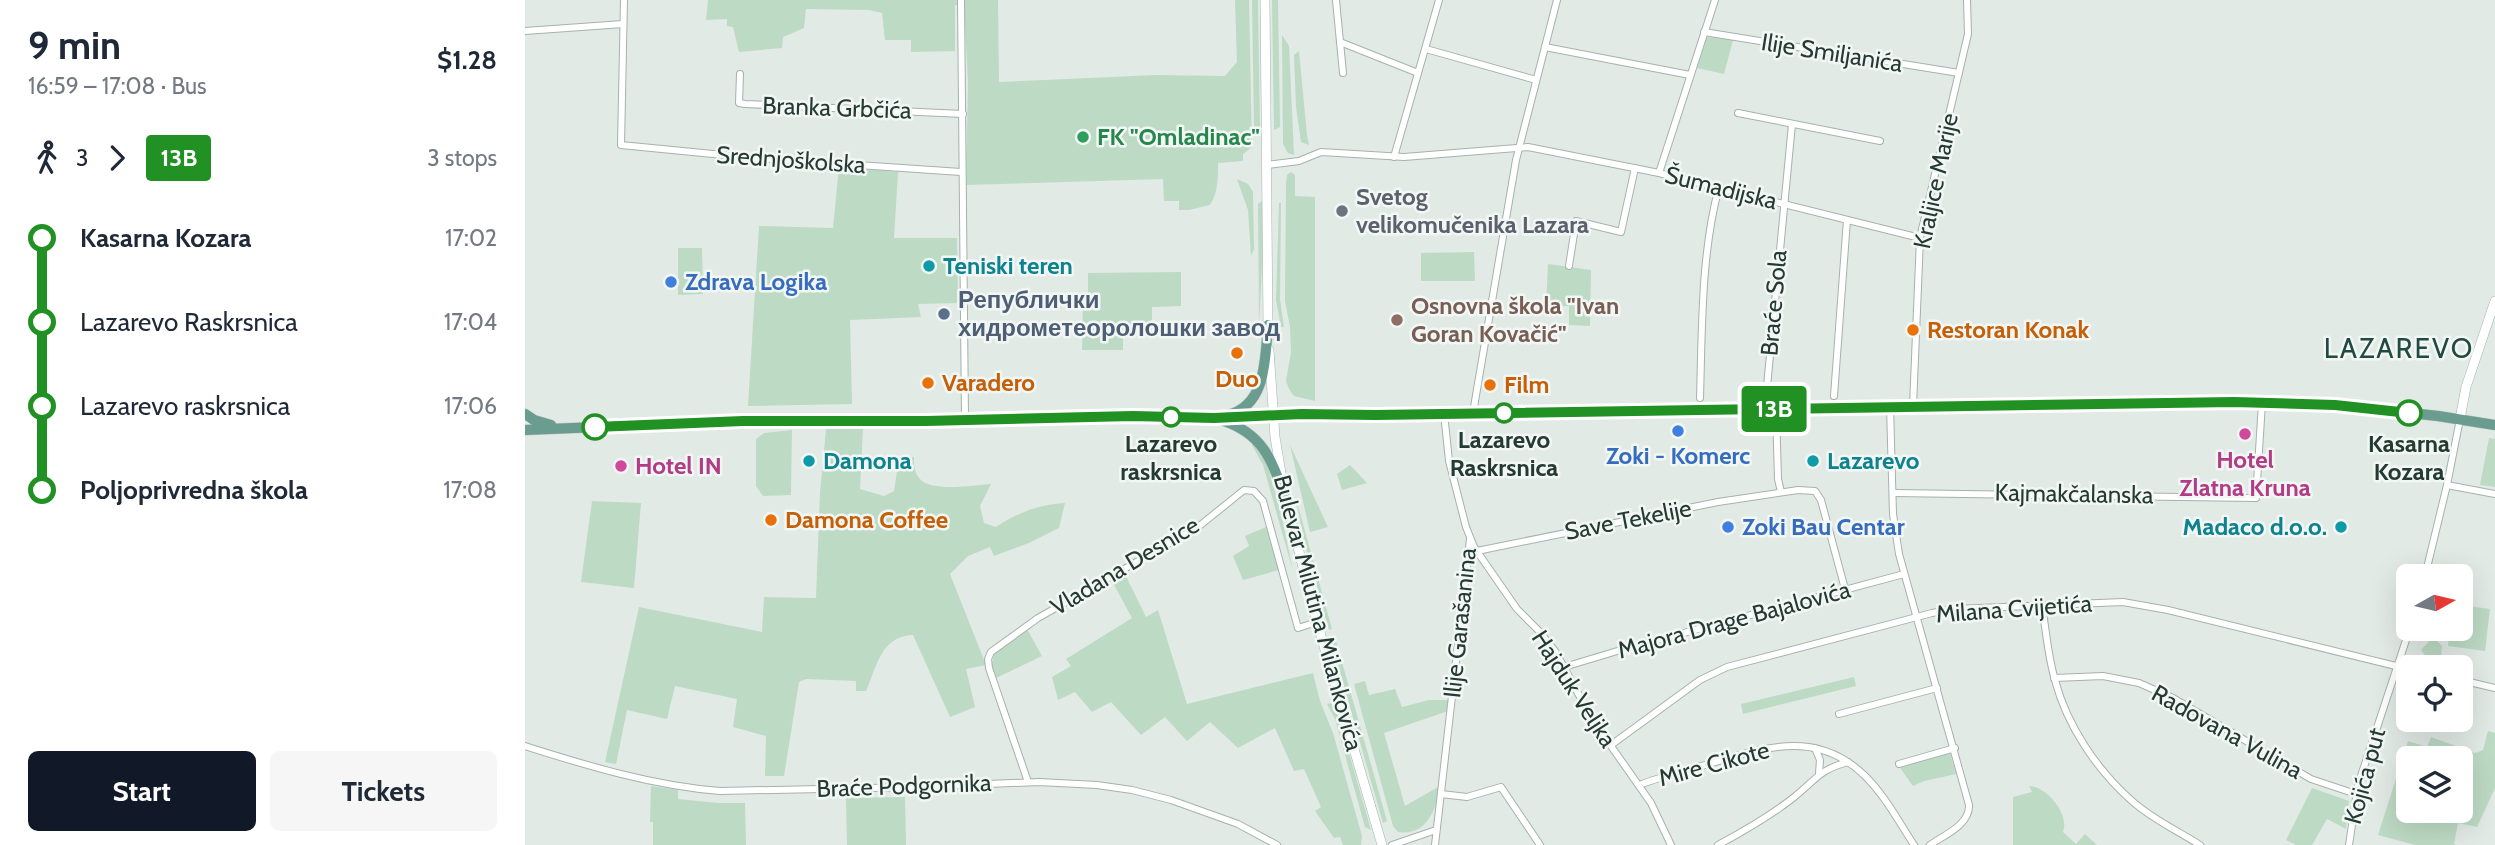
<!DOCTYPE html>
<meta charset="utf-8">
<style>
:root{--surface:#fff;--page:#f6f6f7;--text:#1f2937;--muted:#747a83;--accent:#111827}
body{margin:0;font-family:Cabin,sans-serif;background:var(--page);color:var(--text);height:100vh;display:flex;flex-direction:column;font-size:26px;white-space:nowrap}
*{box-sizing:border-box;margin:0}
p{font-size:23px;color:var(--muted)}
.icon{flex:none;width:38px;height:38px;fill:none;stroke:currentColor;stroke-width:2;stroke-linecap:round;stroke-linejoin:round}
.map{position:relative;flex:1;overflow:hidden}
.drawer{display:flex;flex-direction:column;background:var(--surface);width:525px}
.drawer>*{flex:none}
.badge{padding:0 14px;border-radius:5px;font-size:24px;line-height:46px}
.needle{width:46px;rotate:82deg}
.controls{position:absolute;left:1871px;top:564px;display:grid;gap:14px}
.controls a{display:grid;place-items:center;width:77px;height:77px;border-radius:10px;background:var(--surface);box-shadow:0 7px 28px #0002;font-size:35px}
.map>.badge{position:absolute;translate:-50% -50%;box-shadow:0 0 0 4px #fff}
.legs{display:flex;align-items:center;gap:10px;height:77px;padding:0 28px;font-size:23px}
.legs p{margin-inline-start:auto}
.summary{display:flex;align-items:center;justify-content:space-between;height:119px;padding:0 28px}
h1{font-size:38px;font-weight:800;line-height:52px}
.button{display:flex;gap:14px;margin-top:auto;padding:14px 28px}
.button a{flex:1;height:80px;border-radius:10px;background:var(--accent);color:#fff;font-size:28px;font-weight:800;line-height:80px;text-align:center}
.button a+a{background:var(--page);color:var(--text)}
ul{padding:0 28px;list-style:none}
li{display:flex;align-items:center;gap:24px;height:84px;font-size:26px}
li i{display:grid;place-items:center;width:10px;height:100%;margin:0 9px;background:currentColor}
li i::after{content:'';width:18px;height:18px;margin:-9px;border:5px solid;border-radius:50%;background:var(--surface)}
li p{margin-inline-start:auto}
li:first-child i{background:linear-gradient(#0000 50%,currentColor 0)}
li:last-child i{background:linear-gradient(currentColor 50%,#0000 0)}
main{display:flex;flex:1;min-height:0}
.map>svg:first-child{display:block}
.green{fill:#bddac4;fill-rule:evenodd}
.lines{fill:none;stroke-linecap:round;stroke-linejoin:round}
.street-casing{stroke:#a5b2ad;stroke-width:8}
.secondary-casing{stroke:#a2b5ae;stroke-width:10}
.primary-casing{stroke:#bdc4c2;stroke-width:11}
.street{stroke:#fff;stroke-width:6}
.secondary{stroke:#fff;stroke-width:9}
.primary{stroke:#6a9c8f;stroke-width:10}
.line-1-casing{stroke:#fff;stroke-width:16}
.line-1{stroke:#229124;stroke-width:10}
.leisure-dot{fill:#2e9e5b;stroke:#f2f7f5;stroke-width:2.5}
.worship-dot{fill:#6b7280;stroke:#f2f7f5;stroke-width:2.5}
.culture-dot{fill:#0f9aa8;stroke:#f2f7f5;stroke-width:2.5}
.shop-dot{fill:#3f7fe0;stroke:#f2f7f5;stroke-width:2.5}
.service-dot{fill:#5c6f8a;stroke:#f2f7f5;stroke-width:2.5}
.education-dot{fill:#8d6e63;stroke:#f2f7f5;stroke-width:2.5}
.food-dot{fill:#e8710a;stroke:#f2f7f5;stroke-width:2.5}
.stop-1-dot{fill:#fff;stroke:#229124;stroke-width:3.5}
.hotel-dot{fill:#d1479c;stroke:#f2f7f5;stroke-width:2.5}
.labels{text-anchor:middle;stroke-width:5;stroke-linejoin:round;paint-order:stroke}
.street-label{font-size:24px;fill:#243a33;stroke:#f2f7f5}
.leisure-label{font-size:24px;font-weight:bold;fill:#27864d;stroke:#f2f7f5;text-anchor:start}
.worship-label{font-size:24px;font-weight:bold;fill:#5b616d;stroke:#f2f7f5;text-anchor:start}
.culture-label{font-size:24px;font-weight:bold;fill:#0d838f;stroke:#f2f7f5;text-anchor:start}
.shop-label{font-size:24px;font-weight:bold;fill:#366cbe;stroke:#f2f7f5;text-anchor:start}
.service-label{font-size:24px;font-weight:bold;fill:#4e5e75;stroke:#f2f7f5;text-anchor:start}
.education-label{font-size:24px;font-weight:bold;fill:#785e54;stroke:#f2f7f5;text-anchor:start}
.food-label{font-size:24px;font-weight:bold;fill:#c56008;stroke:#f2f7f5;text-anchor:start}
.stop-label{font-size:24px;font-weight:bold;fill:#243a33;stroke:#f2f7f5}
.hotel-label{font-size:24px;font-weight:bold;fill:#b23c85;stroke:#f2f7f5}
.quarter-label{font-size:28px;letter-spacing:2px;fill:#214a40;stroke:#f2f7f5}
</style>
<main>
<section class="drawer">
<div class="summary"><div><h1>9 min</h1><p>16:59 – 17:08 · Bus</p></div><b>$1.28</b></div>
<div class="legs"><svg class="icon" aria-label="walk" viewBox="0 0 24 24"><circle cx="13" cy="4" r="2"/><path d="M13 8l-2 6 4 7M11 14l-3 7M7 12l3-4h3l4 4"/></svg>3<svg class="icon" aria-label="forward" viewBox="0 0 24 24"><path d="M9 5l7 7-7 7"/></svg><b class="badge" style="background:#229124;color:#fff">13B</b><p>3 stops</p></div>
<ul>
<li><i style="color:#229124"></i><b>Kasarna Kozara</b><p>17:02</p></li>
<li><i style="color:#229124"></i><span>Lazarevo Raskrsnica</span><p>17:04</p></li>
<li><i style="color:#229124"></i><span>Lazarevo raskrsnica</span><p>17:06</p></li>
<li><i style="color:#229124"></i><b>Poljoprivredna škola</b><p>17:08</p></li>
</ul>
<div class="button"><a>Start</a><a>Tickets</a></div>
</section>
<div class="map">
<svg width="1970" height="845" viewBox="0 0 1970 845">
<rect width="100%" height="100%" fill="#e2eae6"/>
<g class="green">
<path d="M183,0H473L474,82L631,75L700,76L712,62L710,0H724L727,147L718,154V161L693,163C693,177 693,193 685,205L664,210H654V201H639L638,179L441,185L443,82L439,6L430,5V51L386,52V40H360L357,13L344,10L281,9L279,28L258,37L257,48L214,52L208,27L202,26V19L181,20Z"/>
<path d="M727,0H733L735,130L729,126Z"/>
<path d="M747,0H753L755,127L749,130Z"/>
<path d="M757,35L764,46L769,155L763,153L758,144Z"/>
<path d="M1182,37L1208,40L1199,74L1172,68Z"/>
<path d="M774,51L782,135L784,145L776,142L771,107L769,55Z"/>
<path d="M314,167L373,172L369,238H432L433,303L393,304L396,317L325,320L327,404L223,406L234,226L308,228Z"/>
<path d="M766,172L770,175V196L790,197V401L769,396L764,389L761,381L766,352L765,327L760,301L761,183L762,175Z"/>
<path d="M712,179L723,184L728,192L729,249L726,256L723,210Z"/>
<path d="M737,201L738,246L734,325L733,204Z"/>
<path d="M754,203H756L755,299L759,327H756L751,300Z"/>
<path d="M153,248H177L178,294L153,295Z"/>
<path d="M949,252L950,281H896V253Z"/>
<path d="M1023,264L1066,270L1065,326L1044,325V306H1021Z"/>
<path d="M656,272V306L627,307V331H598V350H557L558,301L563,300V273Z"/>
<path d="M338,428L335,489L359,496L369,491L374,458L389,457C389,464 389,472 394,478C406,493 449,485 466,484L455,506L459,523L471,527C492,513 515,504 540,503L534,528L504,543L469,556L465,547L443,556L425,574L461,665L441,669L450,707L425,717L388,635C356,636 352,666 341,691H331V681L281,679L274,682L259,776H240L241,736L208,727L212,699L150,686L142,719L102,710L91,764L80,762L114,607L237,632L239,597L291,598L295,493L301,429Z"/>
<path d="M267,430L266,495L238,496L231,486V439L239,433Z"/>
<path d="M1964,438L1970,439V487L1955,485Z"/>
<path d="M728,441L741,459L756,513L768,571L738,465L727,445Z"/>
<path d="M765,445L803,527L785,532Z"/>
<path d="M825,465L842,483L817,490L812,474Z"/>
<path d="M770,495L807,629L804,630L780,545Z"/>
<path d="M67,501L116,503L109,588L56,582Z"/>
<path d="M741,527L754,570L718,580L708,556L724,546L720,536Z"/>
<path d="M600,574L621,617L633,610L662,704L788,673L795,701L808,733L837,836L836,845H818L815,837L809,838L790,811L796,807L779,769L769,771L750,728L713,748L685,722L662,741L640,717L616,735L586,702L567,712L550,692L533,700L527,677L546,666L541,659L607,618L587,581Z"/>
<path d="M1936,605L1965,609L1960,651L1923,646L1925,628H1936Z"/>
<path d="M502,629L517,656L471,678L467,665L469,654Z"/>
<path d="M1908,637L1917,646L1915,667L1908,665L1896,650Z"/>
<path d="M806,640L811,641L862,821L858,823Z"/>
<path d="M1329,677L1331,686L1218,714L1216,704Z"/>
<path d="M840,681L844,695L870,689L877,707L904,700H925L923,711L859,733L880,806L915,786C911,810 902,836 873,832L868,826L829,684Z"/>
<path d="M806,703L814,718L846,830L840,827L810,719L802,704Z"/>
<path d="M1963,731L1970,733V788L1952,827L1933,823L1929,844L1932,845H1890L1853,835L1883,741L1902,747L1906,737L1950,753L1958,750ZM1883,758H1936V810H1883Z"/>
<path d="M1424,750L1431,774L1399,781L1388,786L1373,765Z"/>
<path d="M126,786L153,790V799L193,803H220L221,845H128V822H125Z"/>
<path d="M1504,786C1522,786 1545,815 1538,832L1551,844L1560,834L1572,845H1488V797L1507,792Z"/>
<path d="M1787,788L1824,801L1821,829L1802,819L1787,845H1771L1761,840Z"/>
<path d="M380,797L381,845H322L321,798Z"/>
</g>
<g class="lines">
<defs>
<g id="street">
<path d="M99,0L96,145L229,158L436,172"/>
<path d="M436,0L440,420"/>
<path d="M811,0L815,42L893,73"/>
<path d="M0,31L98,24"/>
<path d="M1179,32L1434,73"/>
<path d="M815,42L818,73"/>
<path d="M1020,47L1165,75"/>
<path d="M901,49L1011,80"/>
<path d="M215,74L214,103L220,104L438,114"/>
<path d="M1213,113L1355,141"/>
<path d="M869,157L914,0"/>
<path d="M742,165L774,161L796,152L879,157L1003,147L1134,173L1395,238"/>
<path d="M1134,173L1190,0"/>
<path d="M1044,266L1051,221L1096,232L1110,168"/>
<path d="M1309,396L1322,220"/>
<path d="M1241,397L1267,124"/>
<path d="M1175,398C1177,330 1176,253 1194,187"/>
<path d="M1365,406L1368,514L1374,554L1444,805C1445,825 1419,835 1405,845"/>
<path d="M1388,406L1395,238L1443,34L1442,0"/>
<path d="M1251,409L1253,479L1256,492"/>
<path d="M919,413L924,461L941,527L949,547L992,609L1015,632L1030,651L1067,719L1126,803L1146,845"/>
<path d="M948,413L991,160L1032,0"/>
<path d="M1922,485L1970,494"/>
<path d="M1368,493L1731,498L1737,403"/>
<path d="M952,551L1193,502L1273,490L1290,491L1296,500L1320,589"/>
<path d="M1900,576L1922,485L1935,419"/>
<path d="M1517,606C1521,630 1523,657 1530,680C1542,726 1572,770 1607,801C1627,819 1653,831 1675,845"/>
<path d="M1039,667L1099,649L1379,574"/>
<path d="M1529,678L1578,676L1614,683L1648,698L1786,779L1831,794"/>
<path d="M1936,680L1970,688"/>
<path d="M1314,714L1412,688"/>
<path d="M1086,745L1175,680L1202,667L1407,613L1429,609L1598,602L1643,610L1883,669"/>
<path d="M0,746C63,766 129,786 195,791L391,787L514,782L572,785L607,790L646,800L713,824L752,845"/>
<path d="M1290,748L1295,760L1294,773"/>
<path d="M1374,764L1430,748"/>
<path d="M503,782L464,668L463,659L466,652L513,618L673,527L719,490L729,491L738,501L773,628L792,622"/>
<path d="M1114,785C1138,776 1163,770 1187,763C1241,747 1292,730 1339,775C1359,794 1374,822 1389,845"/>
<path d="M916,794L942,797L976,787L1015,845"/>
<path d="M867,845L911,830"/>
<path d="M910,845L945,539"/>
<path d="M1193,845C1219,831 1245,816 1268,798C1291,780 1293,770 1323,762"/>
<path d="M1824,845L1833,785L1885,628"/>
</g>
<g id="secondary">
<path d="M740,0L743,329"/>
<path d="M744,350L750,437L757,479"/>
<path d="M1935,419L1941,387L1970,301"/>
<path d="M759,493L792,622L857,845"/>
</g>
<g id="primary">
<path d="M0,414L9,420L26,425"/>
<path d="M703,415C742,405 740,358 743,325"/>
<path d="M696,420C738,433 747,460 760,498"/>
<path d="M0,430L218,421H401L608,417L689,418L782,413L850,415L1709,402L1810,405L1913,416L1970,425"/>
</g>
</defs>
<use href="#street" class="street-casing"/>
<use href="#secondary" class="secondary-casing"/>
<use href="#primary" class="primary-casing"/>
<use href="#street" class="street"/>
<use href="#secondary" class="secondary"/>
<use href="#primary" class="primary"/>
</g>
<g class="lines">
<defs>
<path id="line-1" d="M70,427L218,421H401L608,416L689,418L777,414L850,415L1709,402L1810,405L1884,413"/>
</defs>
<use href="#line-1" class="line-1-casing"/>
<use href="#line-1" class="line-1"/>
</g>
<circle class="leisure-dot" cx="558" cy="137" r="7"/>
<circle class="worship-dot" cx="817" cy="211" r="7"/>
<g class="culture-dot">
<circle cx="404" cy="266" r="7"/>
<circle cx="284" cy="461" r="7"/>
<circle cx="1288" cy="461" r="7"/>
<circle cx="1816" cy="527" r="7"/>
</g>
<g class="shop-dot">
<circle cx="146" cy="282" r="7"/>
<circle cx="1153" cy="431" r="7"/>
<circle cx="1203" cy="527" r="7"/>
</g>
<circle class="service-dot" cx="419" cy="314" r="7"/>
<circle class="education-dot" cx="872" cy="320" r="7"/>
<g class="food-dot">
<circle cx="1388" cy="330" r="7"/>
<circle cx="712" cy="353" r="7"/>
<circle cx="403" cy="383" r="7"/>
<circle cx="965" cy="385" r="7"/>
<circle cx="246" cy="520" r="7"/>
</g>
<g class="stop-1-dot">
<circle cx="979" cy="413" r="9"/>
<circle cx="1884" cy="413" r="12"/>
<circle cx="646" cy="417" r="9"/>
<circle cx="70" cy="427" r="12"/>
</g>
<g class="hotel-dot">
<circle cx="1720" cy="434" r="7"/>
<circle cx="96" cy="466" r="7"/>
</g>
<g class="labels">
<g class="street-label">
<text transform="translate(1307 53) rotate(9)" y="8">Ilije Smiljanića</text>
<text transform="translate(312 108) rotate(2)" y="8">Branka Grbčića</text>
<text transform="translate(266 160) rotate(4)" y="8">Srednjoškolska</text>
<text transform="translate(1411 181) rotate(-78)" y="8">Kraljice Marije</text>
<text transform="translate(1196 188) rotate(14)" y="8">Šumadijska</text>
<text transform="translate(1249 303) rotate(-85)" y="8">Braće Sola</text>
<text transform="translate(1549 494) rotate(1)" y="8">Kajmakčalanska</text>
<text transform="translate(1103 520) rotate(-11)" y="8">Save Tekelije</text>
<text transform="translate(600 566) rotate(-31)" y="8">Vladana Desnice</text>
<text transform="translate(1489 609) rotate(-4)" y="8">Milana Cvijetića</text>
<text transform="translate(793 613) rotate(75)" y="8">Bulevar Milutina Milankovića</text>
<text transform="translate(1209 620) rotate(-15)" y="8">Majora Drage Bajalovića</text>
<text transform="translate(935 623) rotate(-84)" y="8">Ilije Garašanina</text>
<text transform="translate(1049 689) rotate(57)" y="8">Hajduk Veljka</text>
<text transform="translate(1702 732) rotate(29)" y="8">Radovana Vulina</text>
<text transform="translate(1189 764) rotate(-15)" y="8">Mire Cikote</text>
<text transform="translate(1840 776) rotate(-75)" y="8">Kojića put</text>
<text transform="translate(379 786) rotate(-2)" y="8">Braće Podgornika</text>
</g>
<g class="leisure-label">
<text x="572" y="145">FK "Omladinac"</text>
</g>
<g class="worship-label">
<text x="831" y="205">Svetog<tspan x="831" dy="28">velikomučenika Lazara</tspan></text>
</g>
<g class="culture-label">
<text x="418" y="274">Teniski teren</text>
<text x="298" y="469">Damona</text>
<text x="1302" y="469">Lazarevo</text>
<text x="1802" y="535" text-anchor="end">Madaco d.o.o.</text>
</g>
<g class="shop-label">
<text x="160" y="290">Zdrava Logika</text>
<text x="1153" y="464" text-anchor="middle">Zoki - Komerc</text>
<text x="1217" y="535">Zoki Bau Centar</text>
</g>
<g class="service-label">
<text x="433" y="308">Републички<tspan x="433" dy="28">хидрометеоролошки завод</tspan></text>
</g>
<g class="education-label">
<text x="886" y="314">Osnovna škola "Ivan<tspan x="886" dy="28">Goran Kovačić"</tspan></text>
</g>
<g class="food-label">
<text x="1402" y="338">Restoran Konak</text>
<text x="712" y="387" text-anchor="middle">Duo</text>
<text x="417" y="391">Varadero</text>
<text x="979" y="393">Film</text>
<text x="260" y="528">Damona Coffee</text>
</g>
<g class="stop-label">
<text x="979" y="448">Lazarevo<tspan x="979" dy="28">Raskrsnica</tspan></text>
<text x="646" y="452">Lazarevo<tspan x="646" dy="28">raskrsnica</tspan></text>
<text x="1884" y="452">Kasarna<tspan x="1884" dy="28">Kozara</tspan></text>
</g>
<g class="hotel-label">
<text x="1720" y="468">Hotel<tspan x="1720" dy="28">Zlatna Kruna</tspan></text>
<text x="110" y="474" text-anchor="start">Hotel IN</text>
</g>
<g class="quarter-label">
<text x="1874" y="358">LAZAREVO</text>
</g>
</g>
</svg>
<div class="controls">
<a><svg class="needle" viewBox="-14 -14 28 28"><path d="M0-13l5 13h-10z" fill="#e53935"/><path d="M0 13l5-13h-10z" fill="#747a83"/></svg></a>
<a><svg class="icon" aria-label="locate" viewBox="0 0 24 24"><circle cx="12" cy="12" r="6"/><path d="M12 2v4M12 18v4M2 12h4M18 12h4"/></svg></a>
<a><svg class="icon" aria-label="layers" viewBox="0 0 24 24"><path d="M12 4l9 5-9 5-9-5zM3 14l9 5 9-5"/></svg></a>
</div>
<b class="badge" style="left:1249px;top:409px;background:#229124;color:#fff">13B</b>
</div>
</main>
